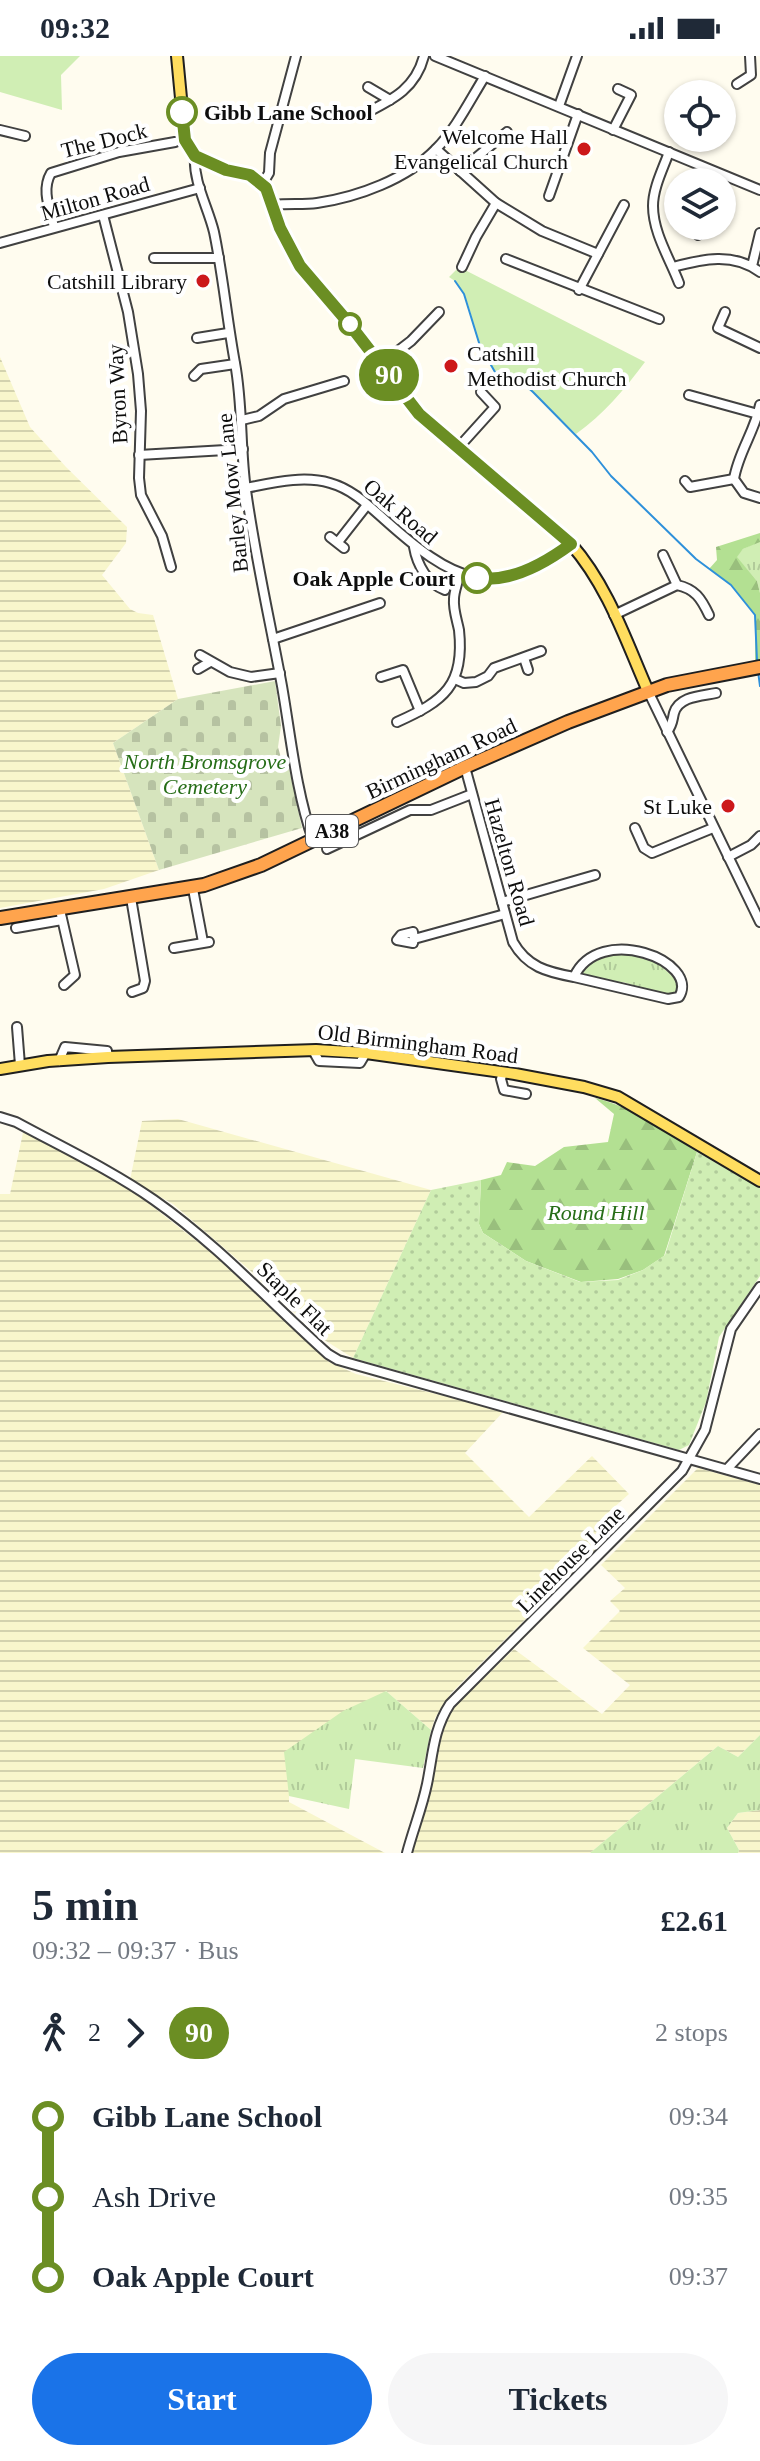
<!DOCTYPE html>
<meta charset="utf-8">
<style>
:root{--surface:#fff;--page:#f6f6f7;--text:#1f2937;--muted:#747a83;--accent:#1a73e8}
body{margin:0;font-family:"Times New Roman",serif;background:var(--page);color:var(--text);height:100vh;display:flex;flex-direction:column;font-size:30px;white-space:nowrap}
*{box-sizing:border-box;margin:0}
p{font-size:26px;color:var(--muted)}
.icon{flex:none;width:44px;height:44px;fill:none;stroke:currentColor;stroke-width:2;stroke-linecap:round;stroke-linejoin:round}
.map{position:relative;height:1797px;overflow:hidden}
.side{display:flex;flex-direction:column;background:var(--surface);flex:1}
.side>*{flex:none}
.badge{padding:0 16px;border-radius:26px;font-size:28px;line-height:52px}
.tools{position:absolute;left:664px;top:24px;display:grid;gap:16px}
.tools a{display:grid;place-items:center;width:72px;height:72px;border-radius:50%;background:var(--surface);box-shadow:0 2px 6px #0004;font-size:40px}
.map>.badge{position:absolute;translate:-50% -50%;box-shadow:0 0 0 4px #fff}
.legs{display:flex;align-items:center;gap:12px;height:88px;padding:0 32px;font-size:26px}
.legs p{margin-inline-start:auto}
.overview{display:flex;align-items:center;justify-content:space-between;height:136px;padding:0 32px}
h1{font-size:44px;font-weight:700;line-height:60px}
.button{display:flex;gap:16px;margin-top:auto;padding:16px 32px}
.button a{flex:1;height:92px;border-radius:48px;background:var(--accent);color:#fff;font-size:32px;font-weight:700;line-height:92px;text-align:center}
.button a+a{background:var(--page);color:var(--text)}
ul{padding:0 32px;list-style:none}
li{display:flex;align-items:center;gap:28px;height:80px;font-size:30px}
li i{display:grid;place-items:center;width:12px;height:100%;margin:0 10px;background:currentColor}
li i::after{content:'';width:20px;height:20px;margin:-10px;border:6px solid;border-radius:50%;background:var(--surface)}
li p{margin-inline-start:auto}
li:first-child i{background:linear-gradient(#0000 50%,currentColor 0)}
li:last-child i{background:linear-gradient(currentColor 50%,#0000 0)}
.status{display:flex;justify-content:space-between;align-items:center;height:56px;padding:0 40px;background:var(--surface);direction:ltr}
.status svg{height:22px;fill:currentColor}
.map>svg:first-child{display:block}
.farmland{fill:url(#farmland-rules)}
.grass{fill:url(#grass-tufts)}
.forest{fill:url(#forest-firs)}
.cemetery{fill:url(#cemetery-stones)}
.park{fill:#d0eeb4}
.garden{fill:url(#garden-dots)}
.lines{fill:none;stroke-linecap:round;stroke-linejoin:round}
.stream{stroke:#2e90da;stroke-width:2}
.minor-casing{stroke:#414141;stroke-width:12}
.major-casing{stroke:#1f1f1f;stroke-width:14}
.highway-casing{stroke:#1f1f1f;stroke-width:16}
.minor{stroke:#fff;stroke-width:8}
.major{stroke:#ffdd5f;stroke-width:10}
.highway{stroke:#ffa44d;stroke-width:12}
.line-1-casing{stroke:#fff;stroke-width:18}
.line-1{stroke:#6b8e23;stroke-width:12}
.stop-1-dot{fill:#fff;stroke:#6b8e23;stroke-width:4}
.poi-dot{fill:#cc181b;stroke:#fff;stroke-width:3}
.labels{text-anchor:middle;stroke-width:8;stroke-linejoin:round;paint-order:stroke}
.shield{fill:#fff;stroke:#565656;stroke-width:2}
.shield-label{font-size:20px;font-weight:bold;fill:#0e0e0e}
.stop-label{font-size:22px;font-weight:bold;fill:#0e0e0e;stroke:#fff;text-anchor:start}
.poi-label{font-size:22px;fill:#0e0e0e;stroke:#fff;text-anchor:end}
.street-label{font-size:22px;fill:#0e0e0e;stroke:#fff}
.park-label{font-size:22px;font-style:italic;fill:#266d17;stroke:#fff}
</style>
<div class="status"><b>09:32</b><svg viewBox="0 0 49 12"><path d="M0 12V9h3v3zM5 12V6h3v6zM10 12V3h3v9zM15 12V0h3v12zM26 1h20v11H26zM47 4h2v5h-2z"/></svg></div>
<div class="map">
<svg width="760" height="1797" viewBox="0 0 760 1797">
<defs>
<pattern id="farmland-rules" width="6" height="5" patternUnits="userSpaceOnUse" patternTransform="scale(2)"><rect width="6" height="5" fill="#f8f6cc"/><path d="M0 2.5h6" fill="none" stroke="#d3d2ae"/></pattern>
<pattern id="grass-tufts" width="24" height="20" patternUnits="userSpaceOnUse" patternTransform="scale(2)"><rect width="24" height="20" fill="#d0eeb4"/><path d="M3 7l-1-3M5 7V3M7 7l1-3M15 17l-1-3M17 17v-4M19 17l1-3" fill="none" stroke="#b1cb9a"/></pattern>
<pattern id="forest-firs" width="22" height="20" patternUnits="userSpaceOnUse" patternTransform="scale(2)"><rect width="22" height="20" fill="#b3e092"/><path d="M5 1l3.5 6h-7zM16 11l3.5 6h-7z" fill="#99bf7d"/></pattern>
<pattern id="cemetery-stones" width="16" height="16" patternUnits="userSpaceOnUse" patternTransform="scale(2)"><rect width="16" height="16" fill="#d6e4bd"/><path d="M2 7V4a2 2 0 0 1 4 0v3zM10 15v-3a2 2 0 0 1 4 0v3z" fill="#b6c2a1"/></pattern>
<pattern id="garden-dots" width="8" height="8" patternUnits="userSpaceOnUse" patternTransform="scale(2)"><rect width="8" height="8" fill="#d0eeb4"/><path d="M2 2h.1M6 6h.1" fill="none" stroke="#b1cb9a" stroke-width="1.8" stroke-linecap="round"/></pattern>
</defs>
<rect width="100%" height="100%" fill="#fffcef"/>
<g class="farmland">
<path d="M0,301L30,371L66,411L127,471L126,487L102,519L130,553L138,557L153,559L178,643L113,687L159,814L104,833L0,852Z"/>
<path d="M178,1063L431,1134L353,1302L318,1280L259,1222L173,1148L130,1124L142,1065Z"/>
<path d="M24,1072L129,1132L218,1202L329,1306L356,1318L504,1355L465,1397L529,1461L592,1400L629,1438L602,1462L614,1475L451,1637L435,1662L431,1674L386,1635L289,1740V1746L385,1797H0V1138H10Z"/>
<path d="M698,1412L760,1429V1679L738,1701L718,1690L590,1797H412L436,1684L448,1657L514,1593L602,1658L630,1629L583,1592L620,1555L610,1545L625,1532L601,1509Z"/>
<path d="M760,1754V1797H738L739,1794L727,1772L738,1757Z"/>
</g>
<g class="grass">
<path d="M760,485V537L757,525L736,501L743,493Z"/>
<path d="M614,896L651,901L680,927L679,936L670,941L623,926L618,928L585,921L582,917L586,906Z"/>
<path d="M386,1635L431,1674L423,1712L355,1703L349,1753L289,1740L284,1696L343,1655Z"/>
<path d="M760,1679V1754L738,1757L727,1772L739,1794L738,1797H590L718,1690L738,1701Z"/>
</g>
<g class="forest">
<path d="M760,477V486L743,493L737,501L757,525L760,537V604L755,605V559L731,529L709,513L717,504L716,491Z"/>
<path d="M595,1042C635,1052 664,1073 697,1096L664,1200L643,1214L618,1223L581,1226L526,1205L483,1177L479,1168L481,1124L501,1119L507,1106L535,1110L564,1091L608,1086L614,1058Z"/>
</g>
<path class="cemetery" d="M275,625L281,670L278,691L281,702L288,708L302,772L159,814L113,687L178,643Z"/>
<g class="park">
<path d="M0,0H80L61,19L62,54L0,36Z"/>
<path d="M459,211L645,306C624,334 604,358 576,378L517,322L495,316C490,308 485,301 481,293C471,271 472,235 449,221Z"/>
</g>
<path class="garden" d="M697,1096L760,1132V1220L719,1281L706,1346L689,1389L679,1394L353,1302L431,1134L481,1124L479,1168L483,1177L526,1205L580,1226L618,1224L643,1214L665,1199Z"/>
<g class="lines">
<g class="stream">
<path d="M455,225L464,238L480,290L495,316L517,322L533,336L592,396L611,420L696,503L731,529L755,559L757,605"/>
<path d="M758,615L760,630"/>
</g>
<defs>
<g id="minor">
<path d="M435,0L760,134"/>
<path d="M737,28L751,19L750,0"/>
<path d="M368,31L390,44"/>
<path d="M559,50L577,0"/>
<path d="M360,60C389,45 415,35 424,0"/>
<path d="M0,74L25,80"/>
<path d="M613,74L631,39L618,33"/>
<path d="M436,93L496,147L542,175L598,198"/>
<path d="M669,96C663,113 653,132 653,150C653,177 670,203 679,227"/>
<path d="M195,100C193,126 208,151 214,176C223,219 227,264 235,307C243,350 240,392 246,434C255,500 270,565 282,630C291,682 296,735 313,784"/>
<path d="M460,115L507,76"/>
<path d="M263,127L269,117L270,97L296,0"/>
<path d="M549,140L578,58"/>
<path d="M274,149C288,147 303,149 317,147C358,141 407,123 436,93C456,73 470,44 485,20"/>
<path d="M103,159L128,256L138,318L141,355L139,422L141,439L162,480L171,511"/>
<path d="M54,171C50,153 41,134 51,117L119,96L175,86"/>
<path d="M698,179L701,170"/>
<path d="M0,187L200,132"/>
<path d="M154,202H219"/>
<path d="M506,203L659,263"/>
<path d="M752,210L760,177"/>
<path d="M462,211L476,181L496,147"/>
<path d="M673,211C703,203 733,196 760,216"/>
<path d="M579,234L624,149"/>
<path d="M725,256L718,272L760,292"/>
<path d="M197,282L228,277"/>
<path d="M381,308L411,285L439,256"/>
<path d="M194,320L201,313L235,308"/>
<path d="M689,339L758,358"/>
<path d="M760,349C755,375 738,397 734,423L744,437L760,442"/>
<path d="M242,364L259,360L284,343L344,325"/>
<path d="M458,392L495,351L481,336"/>
<path d="M139,399L243,393"/>
<path d="M685,425L690,431L734,423"/>
<path d="M246,432C272,427 303,419 330,427C352,433 368,449 385,464C451,523 492,548 571,488"/>
<path d="M330,481L344,492"/>
<path d="M338,486L367,449"/>
<path d="M414,491C417,509 428,528 445,534"/>
<path d="M663,499L677,529C695,533 701,542 709,559"/>
<path d="M614,559L677,529"/>
<path d="M273,583L380,547"/>
<path d="M200,599L230,616L251,621L280,617"/>
<path d="M524,602L528,614"/>
<path d="M198,613L210,606"/>
<path d="M381,621L403,614L420,655"/>
<path d="M455,623L464,627L476,626L488,620L494,612L541,595"/>
<path d="M648,635L760,866"/>
<path d="M397,666C444,645 465,629 459,574C457,564 453,553 454,543C454,535 458,527 459,519"/>
<path d="M667,676C673,668 672,665 674,657C679,640 702,640 716,637"/>
<path d="M465,711L513,886C527,911 547,916 574,921C599,866 701,905 679,941L668,943L574,921"/>
<path d="M635,772L644,792L652,797L713,772"/>
<path d="M327,793L410,754H431L472,738"/>
<path d="M728,801L751,789L760,780"/>
<path d="M193,833L203,886"/>
<path d="M131,842L145,925L143,932L132,936"/>
<path d="M502,846L595,819"/>
<path d="M60,854L75,919L64,929"/>
<path d="M16,872L62,864"/>
<path d="M414,883L413,876L401,879L397,884L413,887L414,883L505,858"/>
<path d="M174,892L209,886"/>
<path d="M17,971L20,1009"/>
<path d="M316,994L315,998L319,1005L360,1007L366,997"/>
<path d="M59,1005L65,991L107,995L108,1001"/>
<path d="M503,1016L501,1023L504,1034L526,1038"/>
<path d="M0,1061L16,1066C62,1091 111,1114 154,1144C218,1189 270,1246 328,1298L338,1304L760,1423"/>
<path d="M727,1413L760,1378"/>
<path d="M407,1797C413,1774 422,1752 427,1728C433,1699 433,1674 450,1648L682,1415L705,1374L731,1273L760,1231"/>
</g>
<g id="major">
<path d="M177,0L185,84L195,100L226,114L250,119L263,127L274,149L280,172L300,210L347,265L419,358L571,488C608,530 626,585 648,635"/>
<path d="M0,1013L48,1005L108,1001L316,994L366,997L515,1018L584,1031L618,1041L760,1125"/>
</g>
<path id="highway" d="M0,862L204,829L261,809L465,711L568,666L667,629L760,611"/>
</defs>
<use href="#minor" class="minor-casing"/>
<use href="#major" class="major-casing"/>
<use href="#highway" class="highway-casing"/>
<use href="#minor" class="minor"/>
<use href="#major" class="major"/>
<use href="#highway" class="highway"/>
</g>
<g class="lines">
<defs>
<path id="line-1" d="M182,56L185,84L195,100L226,114L250,119L266,132L280,172L300,210L347,265L419,358L571,488C544,508 510,527 477,522"/>
</defs>
<use href="#line-1" class="line-1-casing"/>
<use href="#line-1" class="line-1"/>
</g>
<g class="stop-1-dot">
<circle cx="182" cy="56" r="14"/>
<circle cx="350" cy="268" r="10"/>
<circle cx="477" cy="522" r="14"/>
</g>
<g class="poi-dot">
<circle cx="584" cy="93" r="8"/>
<circle cx="203" cy="225" r="8"/>
<circle cx="451" cy="310" r="8"/>
<circle cx="728" cy="750" r="8"/>
</g>
<g class="labels">
<rect class="shield" x="306" y="759" width="52" height="32" rx="6"/>
<g class="shield-label">
<text x="332" y="782">A38</text>
</g>
<g class="stop-label">
<text x="204" y="64">Gibb Lane School</text>
<text x="455" y="530" text-anchor="end">Oak Apple Court</text>
</g>
<g class="poi-label">
<text x="568" y="88">Welcome Hall<tspan x="568" dy="25">Evangelical Church</tspan></text>
<text x="187" y="233">Catshill Library</text>
<text x="467" y="305" text-anchor="start">Catshill<tspan x="467" dy="25">Methodist Church</tspan></text>
<text x="712" y="758">St Luke</text>
</g>
<g class="street-label">
<text transform="translate(104 84) rotate(-14)" y="8">The Dock</text>
<text transform="translate(95 142) rotate(-16)" y="8">Milton Road</text>
<text transform="translate(117 338) rotate(-93)" y="8">Byron Way</text>
<text transform="translate(232 437) rotate(-96)" y="8">Barley Mow Lane</text>
<text transform="translate(401 455) rotate(40)" y="8">Oak Road</text>
<text transform="translate(441 702) rotate(-25)" y="8">Birmingham Road</text>
<text transform="translate(510 806) rotate(74)" y="8">Hazelton Road</text>
<text transform="translate(418 987) rotate(7)" y="8">Old Birmingham Road</text>
<text transform="translate(295 1242) rotate(44)" y="8">Staple Flat</text>
<text transform="translate(570 1503) rotate(-45)" y="8">Linehouse Lane</text>
</g>
<g class="park-label">
<text x="205" y="713">North Bromsgrove<tspan x="205" dy="25">Cemetery</tspan></text>
<text x="596" y="1164">Round Hill</text>
</g>
</g>
</svg>
<div class="tools">
<a><svg class="icon" aria-label="locate" viewBox="0 0 24 24"><circle cx="12" cy="12" r="6"/><path d="M12 2v4M12 18v4M2 12h4M18 12h4"/></svg></a>
<a><svg class="icon" aria-label="layers" viewBox="0 0 24 24"><path d="M12 4l9 5-9 5-9-5zM3 14l9 5 9-5"/></svg></a>
</div>
<b class="badge" style="left:389px;top:319px;background:#6b8e23;color:#fff">90</b>
</div>
<section class="side">
<div class="overview"><div><h1>5 min</h1><p>09:32 – 09:37 · Bus</p></div><b>£2.61</b></div>
<div class="legs"><svg class="icon" aria-label="walk" viewBox="0 0 24 24"><circle cx="13" cy="4" r="2"/><path d="M13 8l-2 6 4 7M11 14l-3 7M7 12l3-4h3l4 4"/></svg>2<svg class="icon" aria-label="forward" viewBox="0 0 24 24"><path d="M9 5l7 7-7 7"/></svg><b class="badge" style="background:#6b8e23;color:#fff">90</b><p>2 stops</p></div>
<ul>
<li><i style="color:#6b8e23"></i><b>Gibb Lane School</b><p>09:34</p></li>
<li><i style="color:#6b8e23"></i><span>Ash Drive</span><p>09:35</p></li>
<li><i style="color:#6b8e23"></i><b>Oak Apple Court</b><p>09:37</p></li>
</ul>
<div class="button"><a>Start</a><a>Tickets</a></div>
</section>
